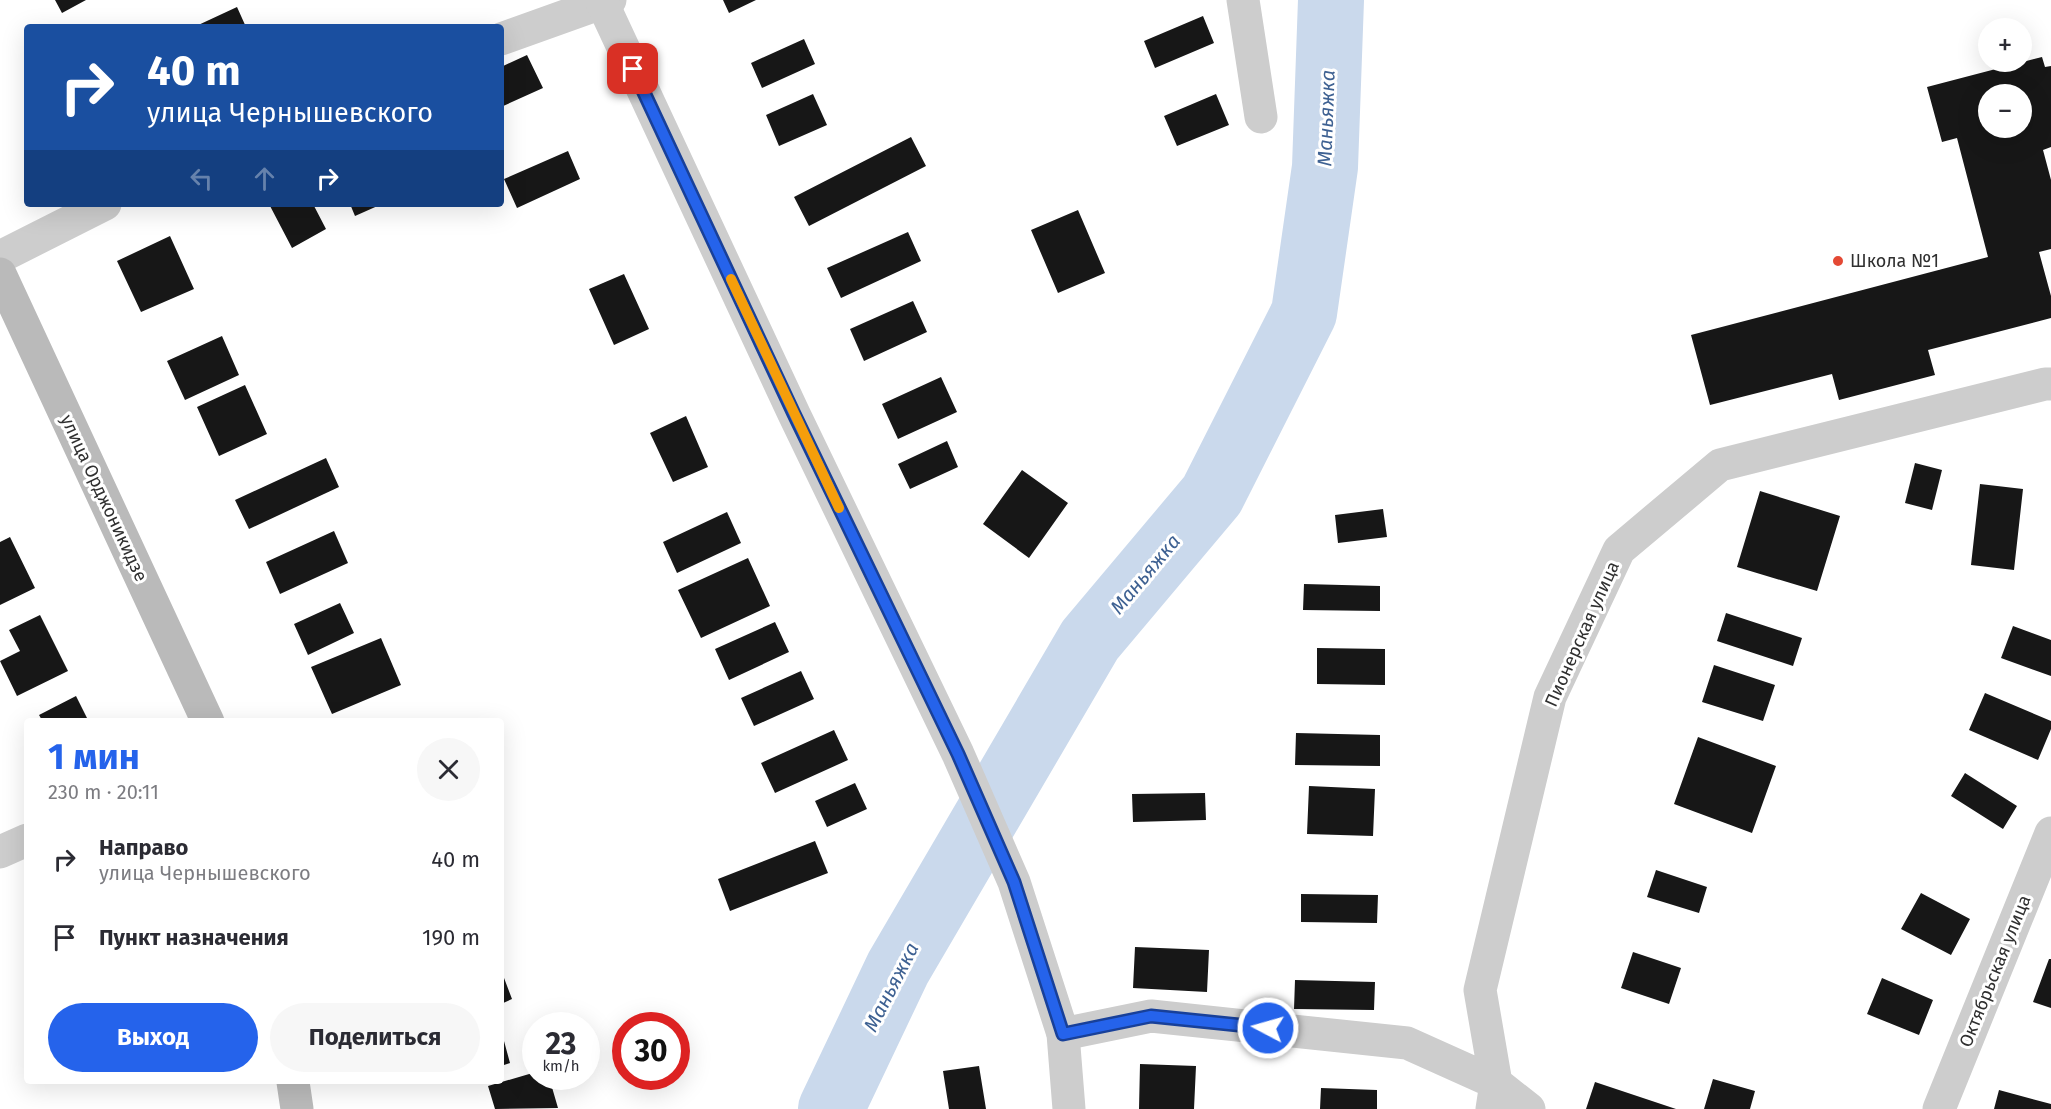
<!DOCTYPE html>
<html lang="ru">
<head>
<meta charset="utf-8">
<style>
	:root { --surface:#fff; --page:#f7f7f7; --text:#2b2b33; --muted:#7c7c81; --accent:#2563eb }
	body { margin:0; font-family:"Fira Sans",sans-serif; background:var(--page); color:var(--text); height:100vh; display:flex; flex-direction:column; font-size:22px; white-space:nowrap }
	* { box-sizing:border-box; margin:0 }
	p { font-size:20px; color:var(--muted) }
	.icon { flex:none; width:33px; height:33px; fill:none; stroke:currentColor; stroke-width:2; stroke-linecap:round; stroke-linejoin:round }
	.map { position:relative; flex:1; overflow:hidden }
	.panel { position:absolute; left:24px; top:718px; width:480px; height:366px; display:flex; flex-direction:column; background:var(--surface); border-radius:6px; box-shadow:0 6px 24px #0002 }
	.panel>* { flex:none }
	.hud { position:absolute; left:24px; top:24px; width:480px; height:183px; border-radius:6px; box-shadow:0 6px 24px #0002; background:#1a4fa0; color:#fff; overflow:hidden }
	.buttons { position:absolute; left:1978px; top:18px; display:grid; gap:12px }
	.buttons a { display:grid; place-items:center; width:54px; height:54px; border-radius:50%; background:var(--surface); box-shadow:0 6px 24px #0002; font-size:30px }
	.speed { position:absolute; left:522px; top:1012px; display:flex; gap:12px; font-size:30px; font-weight:700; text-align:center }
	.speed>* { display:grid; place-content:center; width:78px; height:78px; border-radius:50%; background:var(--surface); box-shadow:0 6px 24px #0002; line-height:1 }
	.speed small { font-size:15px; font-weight:400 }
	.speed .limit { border:9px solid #d22; background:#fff; color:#111 }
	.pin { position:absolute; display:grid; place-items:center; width:51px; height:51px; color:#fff; margin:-26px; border-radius:12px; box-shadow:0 3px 9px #0006 }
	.me { position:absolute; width:66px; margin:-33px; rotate:276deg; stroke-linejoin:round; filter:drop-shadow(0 0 4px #0008) }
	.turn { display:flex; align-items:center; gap:21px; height:126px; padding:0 24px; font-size:27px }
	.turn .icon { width:78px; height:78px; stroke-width:2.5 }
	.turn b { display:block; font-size:42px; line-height:51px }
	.lanes { display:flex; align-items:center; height:57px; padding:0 24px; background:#0003; justify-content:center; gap:30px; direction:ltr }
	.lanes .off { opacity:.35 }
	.round { display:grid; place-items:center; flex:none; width:63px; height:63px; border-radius:32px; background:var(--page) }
	.summary { display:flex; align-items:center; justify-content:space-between; height:102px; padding:0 24px }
	h1 { font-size:36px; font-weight:700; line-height:45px; color:var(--accent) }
	.button { display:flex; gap:12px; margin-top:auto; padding:12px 24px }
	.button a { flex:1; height:69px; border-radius:36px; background:var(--accent); color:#fff; font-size:24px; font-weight:700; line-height:69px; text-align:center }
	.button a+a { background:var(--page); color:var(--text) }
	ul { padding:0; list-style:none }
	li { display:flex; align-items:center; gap:18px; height:78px; padding:0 24px }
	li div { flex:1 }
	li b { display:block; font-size:22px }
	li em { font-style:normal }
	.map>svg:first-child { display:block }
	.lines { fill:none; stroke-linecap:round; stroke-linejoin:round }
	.river { stroke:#cad9ec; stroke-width:66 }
	.building { fill:#171717; fill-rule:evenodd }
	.minor { stroke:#cdcdcd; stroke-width:33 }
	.tertiary { stroke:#cdcdcd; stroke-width:33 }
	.secondary { stroke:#bababa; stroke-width:33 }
	.route-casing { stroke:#184099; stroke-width:15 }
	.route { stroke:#2563eb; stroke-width:10 }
	.slow { stroke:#f59e0b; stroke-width:10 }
	.poi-dot { fill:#e44934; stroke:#fff; stroke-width:2 }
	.labels { text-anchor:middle; stroke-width:6; stroke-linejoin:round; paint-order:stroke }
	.poi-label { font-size:18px; fill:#303030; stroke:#fff; text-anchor:start }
	.street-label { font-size:18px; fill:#303030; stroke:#fff }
	.water-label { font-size:20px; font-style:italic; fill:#3e6192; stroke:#fff }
</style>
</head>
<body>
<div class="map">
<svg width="2051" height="1109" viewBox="0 0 2051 1109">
	<rect width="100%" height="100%" fill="#fff"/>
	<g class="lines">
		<path class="river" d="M 831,1109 L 898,968 L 1090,640 L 1212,495 L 1304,313 L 1325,167 L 1331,0"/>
	</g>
	<path class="building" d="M 55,0 L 86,0 L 62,13 Z
		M 723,0 L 756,0 L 729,13 Z
		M 237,7 L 246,27 L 194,27 Z
		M 1203,16 L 1214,43 L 1155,68 L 1144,41 Z
		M 804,39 L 815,64 L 762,88 L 751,63 Z
		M 527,55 L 543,88 L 501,107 L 501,67 Z
		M 2042,57 L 2045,67 L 2051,66 L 2051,147 L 2043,150 L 2051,180 L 2051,249 L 2039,252 L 2051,296 L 2051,318 L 1928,350 L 1935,375 L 1839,400 L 1832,374 L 1710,405 L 1691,335 L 1988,257 L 1957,138 L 1942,142 L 1927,87 ZM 1989,94 L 2022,94 L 2022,128 L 1989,128 Z
		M 813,94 L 827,125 L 779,146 L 766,115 Z
		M 1216,94 L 1229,125 L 1177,146 L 1164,116 Z
		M 911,137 L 926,166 L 809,226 L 794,197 Z
		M 568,151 L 580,179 L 517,208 L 504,179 Z
		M 269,204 L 313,204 L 326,229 L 292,248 Z
		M 350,204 L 382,204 L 355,216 Z
		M 1078,210 L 1105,273 L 1058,293 L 1031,230 Z
		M 908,232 L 921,261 L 841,298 L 827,268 Z
		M 170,236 L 194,289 L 141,312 L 117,261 Z
		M 624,274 L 649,329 L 614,345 L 589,289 Z
		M 913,301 L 927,332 L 864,361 L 850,329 Z
		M 222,336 L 239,375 L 185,400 L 167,361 Z
		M 941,377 L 957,412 L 898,439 L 882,404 Z
		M 245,385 L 267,434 L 219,456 L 197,407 Z
		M 686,416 L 708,467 L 673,482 L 650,433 Z
		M 947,441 L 958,467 L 910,489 L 898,464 Z
		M 326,458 L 339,487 L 249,529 L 235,500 Z
		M 1915,463 L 1942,470 L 1932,510 L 1905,503 Z
		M 1022,470 L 1068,503 L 1029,558 L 983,524 Z
		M 1980,484 L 2023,489 L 2014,570 L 1971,565 Z
		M 1760,491 L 1840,516 L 1817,591 L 1737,567 Z
		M 1383,509 L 1387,537 L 1338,543 L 1335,515 Z
		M 727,512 L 741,543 L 677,573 L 663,542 Z
		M 334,531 L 348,563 L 280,594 L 266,562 Z
		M 10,537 L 35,588 L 0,605 L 0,542 Z
		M 748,558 L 770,606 L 701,638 L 678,590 Z
		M 1304,584 L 1380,586 L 1380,611 L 1303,610 Z
		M 340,603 L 354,633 L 308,655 L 294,624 Z
		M 1726,613 L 1802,638 L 1793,666 L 1717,641 Z
		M 40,615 L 68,671 L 17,696 L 0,661 L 20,651 L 9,630 Z
		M 775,622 L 789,652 L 729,680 L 715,649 Z
		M 2013,626 L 2051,640 L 2051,676 L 2001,658 Z
		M 381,638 L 401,685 L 332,714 L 311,667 Z
		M 1317,648 L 1385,649 L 1385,685 L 1317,684 Z
		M 1714,665 L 1775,685 L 1763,721 L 1702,702 Z
		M 801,671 L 814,699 L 754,726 L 741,698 Z
		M 1985,693 L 2051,721 L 2051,729 L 2038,760 L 1969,730 Z
		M 76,696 L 89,722 L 43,722 L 39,715 Z
		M 834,730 L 848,760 L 775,793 L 761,763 Z
		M 1296,733 L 1380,735 L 1380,766 L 1295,765 Z
		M 1698,737 L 1776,766 L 1752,833 L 1674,804 Z
		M 1965,773 L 2017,806 L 2003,829 L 1951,796 Z
		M 855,783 L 867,809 L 827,827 L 815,801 Z
		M 1309,786 L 1375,789 L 1373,836 L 1307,834 Z
		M 1205,793 L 1206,820 L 1133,822 L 1132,794 Z
		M 815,841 L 828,873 L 730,911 L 718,879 Z
		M 1656,870 L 1707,887 L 1699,913 L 1647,897 Z
		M 1921,893 L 1970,919 L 1951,955 L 1901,929 Z
		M 1301,894 L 1378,895 L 1377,923 L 1301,922 Z
		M 1135,947 L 1209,950 L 1207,992 L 1133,988 Z
		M 1633,952 L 1681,968 L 1669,1004 L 1621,988 Z
		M 2049,959 L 2051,959 L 2051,1008 L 2033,1002 Z
		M 501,970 L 512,999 L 501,1004 Z
		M 1882,978 L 1933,1000 L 1919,1035 L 1867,1014 Z
		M 1295,980 L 1375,982 L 1374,1010 L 1294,1009 Z
		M 501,1030 L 510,1063 L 501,1066 Z
		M 1140,1064 L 1196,1066 L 1194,1109 L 1139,1109 Z
		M 979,1066 L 986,1109 L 949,1109 L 943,1071 Z
		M 536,1072 L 536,1077 L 549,1077 L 558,1108 L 495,1109 L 488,1086 Z
		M 1713,1079 L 1755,1091 L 1750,1109 L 1704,1109 Z
		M 1595,1082 L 1676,1109 L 1586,1109 Z
		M 1321,1088 L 1377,1090 L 1377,1109 L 1320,1109 Z
		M 1999,1090 L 2051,1104 L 2051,1109 L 1994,1109 Z"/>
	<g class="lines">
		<path class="minor" d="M 1243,0 L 1261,117
			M 501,39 L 610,0
			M 0,257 L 105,204
			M 0,852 L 27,840
			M 1063,1034 L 1151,1016 L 1407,1043 L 1496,1083 L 1529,1109
			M 1492,1109 L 1496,1083 L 1480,990 L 1550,697 L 1619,550 L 1720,465 L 2045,384 L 2051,384
			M 1939,1109 L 2051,833"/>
		<path class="tertiary" d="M 601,0 L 794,414 L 958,754 L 1014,882 L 1063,1034 L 1069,1109"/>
		<path class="secondary" d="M 0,274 L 208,722
			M 293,1082 L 297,1109"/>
	</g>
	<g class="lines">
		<g class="route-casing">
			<path id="route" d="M 633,69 L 794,414 L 958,754 L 1014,882 L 1063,1034 L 1151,1016 L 1268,1028"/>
		</g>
		<use href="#route" class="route"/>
		<path class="slow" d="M 731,279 L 839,508"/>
	</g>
	<circle class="poi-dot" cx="1838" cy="261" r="6"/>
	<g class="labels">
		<g class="poi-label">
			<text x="1850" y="267">Школа №1</text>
		</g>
		<g class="street-label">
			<text transform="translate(104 498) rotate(65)" y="6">улица Орджоникидзе</text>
			<text transform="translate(1582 634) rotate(-66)" y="6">Пионерская улица</text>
			<text transform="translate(1995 971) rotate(-68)" y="6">Октябрьская улица</text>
		</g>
		<g class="water-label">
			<text transform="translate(1326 118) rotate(-88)" y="7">Маньяжка</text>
			<text transform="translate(1145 574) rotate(-50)" y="7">Маньяжка</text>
			<text transform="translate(891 987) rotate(-63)" y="7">Маньяжка</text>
		</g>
	</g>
</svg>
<div class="buttons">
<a>+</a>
<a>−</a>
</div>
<div class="speed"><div>23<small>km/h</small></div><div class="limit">30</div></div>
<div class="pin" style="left:633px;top:69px;background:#d93025"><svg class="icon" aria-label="arrive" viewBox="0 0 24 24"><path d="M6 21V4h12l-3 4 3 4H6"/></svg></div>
<svg class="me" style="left:1268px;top:1028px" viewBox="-20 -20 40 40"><circle r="17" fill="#2563eb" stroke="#fff" stroke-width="3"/><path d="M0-11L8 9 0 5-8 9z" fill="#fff"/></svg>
<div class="hud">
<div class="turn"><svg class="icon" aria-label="right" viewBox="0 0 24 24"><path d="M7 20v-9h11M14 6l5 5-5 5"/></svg><div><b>40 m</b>улица Чернышевского</div></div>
<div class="lanes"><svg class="icon off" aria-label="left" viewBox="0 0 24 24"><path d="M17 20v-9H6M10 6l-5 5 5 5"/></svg><svg class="icon off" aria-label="ahead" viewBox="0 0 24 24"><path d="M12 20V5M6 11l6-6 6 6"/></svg><svg class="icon" aria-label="right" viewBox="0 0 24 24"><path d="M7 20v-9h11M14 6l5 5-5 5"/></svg></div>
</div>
<section class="panel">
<div class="summary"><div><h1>1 мин</h1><p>230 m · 20:11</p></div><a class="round"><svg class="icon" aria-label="close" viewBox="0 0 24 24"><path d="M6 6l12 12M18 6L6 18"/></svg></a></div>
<ul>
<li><svg class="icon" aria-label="right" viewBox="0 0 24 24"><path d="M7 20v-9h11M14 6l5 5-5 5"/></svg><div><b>Направо</b><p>улица Чернышевского</p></div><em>40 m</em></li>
<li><svg class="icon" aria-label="arrive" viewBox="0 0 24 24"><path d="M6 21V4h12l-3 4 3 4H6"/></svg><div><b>Пункт назначения</b></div><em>190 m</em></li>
</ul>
<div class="button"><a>Выход</a><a>Поделиться</a></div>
</section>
</div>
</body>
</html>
